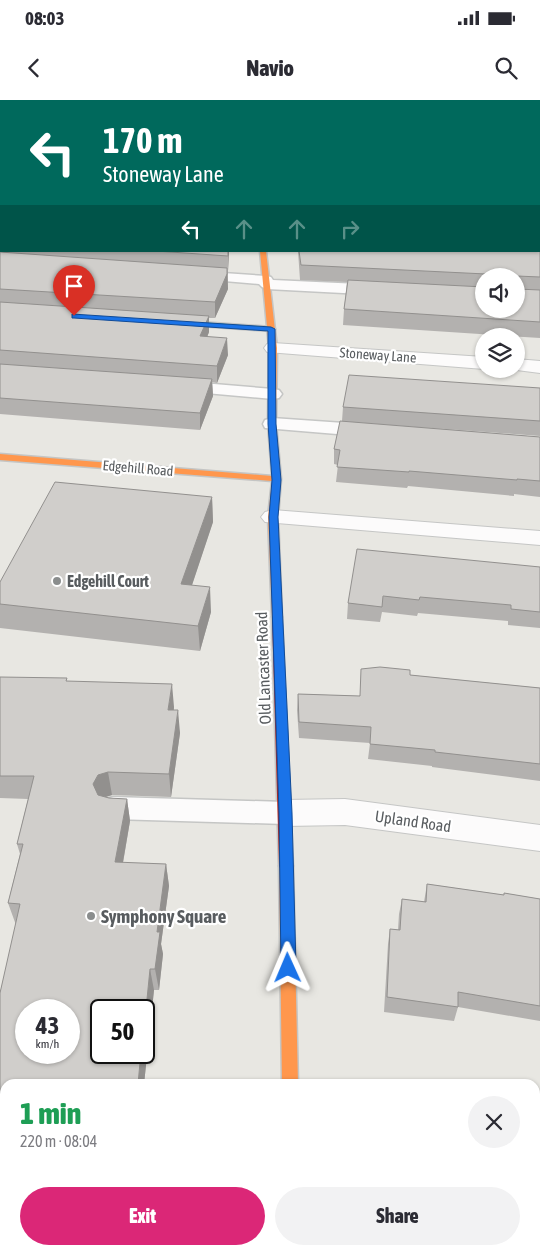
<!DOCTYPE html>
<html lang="en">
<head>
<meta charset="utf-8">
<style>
	:root { --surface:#fff; --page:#f2f2f3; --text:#2b2b33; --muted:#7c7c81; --accent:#db2777 }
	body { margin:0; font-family:"Asap Condensed",sans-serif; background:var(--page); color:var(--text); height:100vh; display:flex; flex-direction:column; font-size:19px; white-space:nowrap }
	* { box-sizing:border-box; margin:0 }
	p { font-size:16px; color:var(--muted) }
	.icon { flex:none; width:28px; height:28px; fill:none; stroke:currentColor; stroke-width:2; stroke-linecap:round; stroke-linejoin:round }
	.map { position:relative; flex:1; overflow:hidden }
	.drawer { position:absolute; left:0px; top:979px; width:540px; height:176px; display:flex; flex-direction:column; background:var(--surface); border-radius:15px 15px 0 0; box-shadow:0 1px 4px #0004 }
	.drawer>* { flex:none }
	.guide { position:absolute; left:0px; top:0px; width:540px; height:152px; box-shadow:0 1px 4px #0004; background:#00695c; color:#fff; overflow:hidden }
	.controls { position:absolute; left:475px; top:168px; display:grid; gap:10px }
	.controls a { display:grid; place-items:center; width:50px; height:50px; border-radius:50%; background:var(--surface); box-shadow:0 1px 4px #0004; font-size:25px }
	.speed { position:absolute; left:15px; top:899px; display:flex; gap:10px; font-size:25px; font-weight:700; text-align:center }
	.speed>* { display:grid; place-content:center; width:65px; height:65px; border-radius:50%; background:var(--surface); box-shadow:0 1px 4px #0004; line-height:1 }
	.speed small { font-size:12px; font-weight:400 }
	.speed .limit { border:2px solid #111; border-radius:8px; background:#fff; color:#111 }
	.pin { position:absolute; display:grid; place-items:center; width:42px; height:42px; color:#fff; margin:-51px -21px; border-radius:50% 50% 50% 0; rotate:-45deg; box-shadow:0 0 5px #0007 }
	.pin .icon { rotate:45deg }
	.me { position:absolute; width:55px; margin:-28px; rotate:359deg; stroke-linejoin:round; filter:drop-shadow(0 0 4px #0008) }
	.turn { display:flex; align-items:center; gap:18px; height:105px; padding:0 20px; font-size:22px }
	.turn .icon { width:65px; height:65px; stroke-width:2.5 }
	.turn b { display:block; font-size:35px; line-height:42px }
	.lanes { display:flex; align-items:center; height:48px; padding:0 20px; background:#0003; justify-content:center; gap:25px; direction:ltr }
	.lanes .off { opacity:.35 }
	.round { display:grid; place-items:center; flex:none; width:52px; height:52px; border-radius:26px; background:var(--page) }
	.headline { display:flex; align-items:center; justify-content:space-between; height:85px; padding:0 20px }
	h1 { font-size:30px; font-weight:800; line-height:38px; color:#1e9e55 }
	.primary-button { display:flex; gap:10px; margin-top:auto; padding:10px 20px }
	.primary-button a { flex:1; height:58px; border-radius:30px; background:var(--accent); color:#fff; font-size:20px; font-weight:800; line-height:58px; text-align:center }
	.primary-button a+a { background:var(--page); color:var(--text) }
	.status { display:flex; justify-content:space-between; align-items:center; height:35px; padding:0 25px; background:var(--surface); direction:ltr }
	.status svg { height:14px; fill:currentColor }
	header { display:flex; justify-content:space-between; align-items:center; height:65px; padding:0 20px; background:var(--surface); font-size:22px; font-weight:800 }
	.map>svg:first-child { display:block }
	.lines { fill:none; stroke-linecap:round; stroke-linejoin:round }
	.lane-casing { stroke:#c5c6c5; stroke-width:3 }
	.street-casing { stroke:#c5c6c5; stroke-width:2 }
	.fast-casing { stroke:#c4c5c4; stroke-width:3 }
	.slow-casing { stroke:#c4c5c4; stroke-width:3 }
	.jam-casing { stroke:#c4c5c4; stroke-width:3 }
	.lane { fill:#fcfbfb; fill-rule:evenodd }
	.street { fill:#fcfbfb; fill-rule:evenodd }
	.fast { fill:#63d668; fill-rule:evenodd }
	.slow { fill:#ff974d; fill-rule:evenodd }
	.jam { fill:#b3261e; fill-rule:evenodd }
	.wall { fill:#b3b1af; fill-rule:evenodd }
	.shaded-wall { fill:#92908e }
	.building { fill:#d0cecb; stroke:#92908e; fill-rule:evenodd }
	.route { fill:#1a73e8; stroke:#114b97 }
	.poi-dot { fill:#8a8d8d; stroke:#fff; stroke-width:2 }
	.labels { text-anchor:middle; stroke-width:4.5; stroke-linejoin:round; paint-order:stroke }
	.far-street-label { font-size:14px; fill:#585c5f; stroke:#fff }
	.poi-label { font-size:16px; font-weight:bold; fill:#585c5f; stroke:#fff; text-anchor:start }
	.street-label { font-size:16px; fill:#585c5f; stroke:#fff }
	.near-poi-label { font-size:19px; font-weight:bold; fill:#585c5f; stroke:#fff; text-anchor:start }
</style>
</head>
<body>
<div class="status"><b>08:03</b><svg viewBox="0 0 49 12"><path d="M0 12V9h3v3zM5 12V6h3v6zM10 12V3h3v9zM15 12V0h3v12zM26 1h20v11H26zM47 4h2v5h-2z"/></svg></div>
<header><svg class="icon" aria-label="back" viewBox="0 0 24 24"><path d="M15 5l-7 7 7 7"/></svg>Navio<svg class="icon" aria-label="search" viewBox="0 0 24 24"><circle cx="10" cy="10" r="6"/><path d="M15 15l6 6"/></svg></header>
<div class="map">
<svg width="540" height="1154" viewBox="0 0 540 1154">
	<rect width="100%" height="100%" fill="#e8e7e2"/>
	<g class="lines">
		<g class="lane-casing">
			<path id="lane" d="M 110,0 L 136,0 L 136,1 L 111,1 Z
				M 539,35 L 540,35 L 540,41 L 539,41 Z
				M 0,47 L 1,47 L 1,53 L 0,53 Z
				M 194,171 L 266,176 L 271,177 L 273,180 L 381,185 L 386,187 L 389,190 L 386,193 L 381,195 L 267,189 L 262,187 L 259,184 L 189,178 L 187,175 L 189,172 Z
				M 178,281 L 273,289 L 279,290 L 282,294 L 279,298 L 273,299 L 172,290 L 169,286 L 172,282 Z
				M 272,318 L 373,325 L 380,327 L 382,331 L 380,335 L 373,337 L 265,328 L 263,324 L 265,320 Z
				M 113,697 L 285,702 L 295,705 L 299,713 L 295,721 L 285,724 L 113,719 L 103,716 L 99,708 L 103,700 Z
				M 535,1096 L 540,1097 L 540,1135 L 535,1134 Z"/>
		</g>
		<g class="street-casing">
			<path id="street" d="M 273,243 L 484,257 L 484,269 L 267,252 L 264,248 L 267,244 Z
				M 516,259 L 540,261 L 540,273 L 509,269 L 516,269 Z
				M 273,410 L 540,431 L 540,445 L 265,422 L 261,417 L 265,412 Z
				M 345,699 L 540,725 L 540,751 L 345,725 L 285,726 L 274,722 L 269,713 L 274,704 L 285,700 Z"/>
		</g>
		<g class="fast-casing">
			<path id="fast" d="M 314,0 L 318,0 L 318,1 L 314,1 Z
				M 170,220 L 271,227 L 275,229 L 271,231 L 173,224 L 170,224 Z"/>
		</g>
		<g class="slow-casing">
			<path id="slow" d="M 260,151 L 266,151 L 277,248 L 276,324 L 281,379 L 278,417 L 282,517 L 277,521 L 272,517 L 268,417 L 272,381 L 0,360 L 0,354 L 272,376 L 268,324 L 269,248 Z
				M 286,760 L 291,762 L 293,766 L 298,984 L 282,984 L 279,766 L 281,762 Z
				M 284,1150 L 302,1150 L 302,1154 L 284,1154 Z"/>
		</g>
		<g class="jam-casing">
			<path id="jam" d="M 539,138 L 540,138 L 540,142 L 539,142 Z
				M 277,513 L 282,517 L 293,766 L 291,770 L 286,772 L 281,770 L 279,766 L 272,517 Z"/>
		</g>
		<use href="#lane" class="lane"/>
		<use href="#street" class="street"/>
		<use href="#fast" class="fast"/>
		<use href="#slow" class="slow"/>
		<use href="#jam" class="jam"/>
	</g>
	<path class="wall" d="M 0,0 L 87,0 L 86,1 L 59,0 L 58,1 L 1,1 L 1,46 L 0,46 Z
		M 1,82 L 1,151 L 229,151 L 228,171 L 228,189 L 215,218 L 209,218 L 209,232 L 207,237 L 228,255 L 217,283 L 212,282 L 213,296 L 200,330 L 0,314 L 0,83 Z
		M 540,143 L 540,238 L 343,225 L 344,209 L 347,182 L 300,180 L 298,151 L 539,151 ZM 484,176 L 516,176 L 484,209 Z
		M 540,288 L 540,336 L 419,327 L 540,337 L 540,397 L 514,394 L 514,396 L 408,386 L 407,388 L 336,382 L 338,365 L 334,364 L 334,349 L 342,321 L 343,307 Z
		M 212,397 L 213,422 L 192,485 L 211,512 L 200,551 L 0,528 L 0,482 Z
		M 540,467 L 540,528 L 508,525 L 508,521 L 418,513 L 417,516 L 382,512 L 380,522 L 347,519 L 348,503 Z
		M 410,575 L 540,588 L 540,681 L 432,667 L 432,666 L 368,659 L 370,643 L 299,638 L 297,610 L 298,594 L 359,596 Z
		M 0,577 L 68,581 L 174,607 L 174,610 L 180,633 L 171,697 L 112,695 L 106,697 L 109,698 L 127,699 L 130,721 L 123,763 L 166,764 L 169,786 L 161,844 L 163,854 L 159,890 L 154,890 L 144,984 L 5,984 L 5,1033 L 0,1033 L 0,893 L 16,825 L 8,803 L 20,754 L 17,744 L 28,699 L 0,698 Z
		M 427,784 L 504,795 L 504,793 L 540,799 L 540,921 L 458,907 L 454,921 L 384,912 L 388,844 L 390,829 L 398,830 L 399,814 L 402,799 L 424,802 Z"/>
	<path class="shaded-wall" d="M 41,0 L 50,0 L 50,1 L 40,1 Z
		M 271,0 L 278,0 L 278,1 L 271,1 Z
		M 540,19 L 540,33 L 539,34 L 539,26 Z
		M 228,151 L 229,151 L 228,171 Z
		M 227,168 L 228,189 L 215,218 L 215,202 Z
		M 209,216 L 209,232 L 201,253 L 200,236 Z
		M 227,238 L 228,255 L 217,283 L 217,266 Z
		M 212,279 L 213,296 L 200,330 L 200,313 Z
		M 212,397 L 213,422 L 184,509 L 181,484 Z
		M 210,487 L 211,512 L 200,551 L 198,526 Z
		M 172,584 L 174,607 L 171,633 L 168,610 Z
		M 178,610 L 180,633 L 171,697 L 169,674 Z
		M 108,672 L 112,695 L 102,698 L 97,707 L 93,684 L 98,675 Z
		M 127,699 L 130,721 L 119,785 L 115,762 Z
		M 166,764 L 169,786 L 161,844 L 163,854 L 159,890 L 155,869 L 157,832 Z
		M 150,869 L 154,890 L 144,984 L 138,984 L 141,952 L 144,952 L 144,929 Z"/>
	<path class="building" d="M 1,0 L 41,0 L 40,1 L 1,1 L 1,35 L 0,36 L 0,3 L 1,3 Z
		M 165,0 L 271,0 L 271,1 L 164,1 Z
		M 345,0 L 540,0 L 540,19 L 539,19 L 539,1 L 345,1 Z
		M 1,82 L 1,141 L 0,140 L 0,83 Z
		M 539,143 L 540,143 L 540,177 L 517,176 L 517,189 L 540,190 L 540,222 L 344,209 L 348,180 L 484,187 L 484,209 L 516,209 L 516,176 L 488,176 L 486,174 L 301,165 L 299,151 L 539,151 Z
		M 156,151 L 228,151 L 228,156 Z
		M 0,152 L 227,168 L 227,174 L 215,202 L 0,189 Z
		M 0,202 L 209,216 L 200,236 L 227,238 L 217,266 L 0,250 Z
		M 0,264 L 212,279 L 200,313 L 0,298 Z
		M 349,275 L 540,288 L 540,321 L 343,307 Z
		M 340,321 L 540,337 L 540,381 L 517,379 L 517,380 L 409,371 L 409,372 L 337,367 L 340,350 L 334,349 Z
		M 55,382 L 212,397 L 181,484 L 210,487 L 198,526 L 0,504 L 0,482 Z
		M 357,449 L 540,467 L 540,512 L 511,509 L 511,505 L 420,497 L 419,500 L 383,496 L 382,507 L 348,503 Z
		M 380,567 L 410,570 L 410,575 L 540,588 L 540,664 L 435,652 L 435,650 L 370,644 L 371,627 L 299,622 L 298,594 L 360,596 L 361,569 Z
		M 0,577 L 67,578 L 66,581 L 172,584 L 168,610 L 178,610 L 169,674 L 108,672 L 98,675 L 93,684 L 98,695 L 109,698 L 127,699 L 115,762 L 166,764 L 157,832 L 160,832 L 155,869 L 150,869 L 144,929 L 144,910 L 101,910 L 101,952 L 141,952 L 138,984 L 5,984 L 5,1015 L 0,1015 L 0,893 L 20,804 L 8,803 L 23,744 L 17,744 L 34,676 L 0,676 ZM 26,910 L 69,910 L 69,952 L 26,952 Z
		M 427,784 L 504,795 L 504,793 L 540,799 L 540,906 L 458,892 L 458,907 L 387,897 L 390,829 L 400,830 L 402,799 L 426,802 Z"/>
	<path class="route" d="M 72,214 L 271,227 L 275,229 L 276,324 L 281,380 L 278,417 L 292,713 L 296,868 L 293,873 L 288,874 L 283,873 L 281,868 L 279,713 L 269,417 L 272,380 L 268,324 L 268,231 L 74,218 L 72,218 Z"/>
	<g class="poi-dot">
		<circle cx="57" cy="481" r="5"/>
		<circle cx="91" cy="816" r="5"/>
	</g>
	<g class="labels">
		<g class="far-street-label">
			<text transform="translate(378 255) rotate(4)" y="5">Stoneway Lane</text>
			<text transform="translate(138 368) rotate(5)" y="5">Edgehill Road</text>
		</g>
		<g class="poi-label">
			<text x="67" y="487">Edgehill Court</text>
		</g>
		<g class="street-label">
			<text transform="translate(263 568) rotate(-92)" y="6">Old Lancaster Road</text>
			<text transform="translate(413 721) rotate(8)" y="6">Upland Road</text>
		</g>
		<g class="near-poi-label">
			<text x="101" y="823">Symphony Square</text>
		</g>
	</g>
</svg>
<div class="controls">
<a><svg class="icon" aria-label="sound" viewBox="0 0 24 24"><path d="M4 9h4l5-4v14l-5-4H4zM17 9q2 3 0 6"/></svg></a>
<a><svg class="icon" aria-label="layers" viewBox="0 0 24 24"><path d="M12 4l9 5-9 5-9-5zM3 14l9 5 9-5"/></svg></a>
</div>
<div class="speed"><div>43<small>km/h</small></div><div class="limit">50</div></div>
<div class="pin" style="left:74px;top:216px;background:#d93025"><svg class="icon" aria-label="arrive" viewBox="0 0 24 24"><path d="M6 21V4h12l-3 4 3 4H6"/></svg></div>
<svg class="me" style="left:288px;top:868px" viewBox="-20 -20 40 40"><path d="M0-17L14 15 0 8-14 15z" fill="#1a73e8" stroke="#fff" stroke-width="4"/></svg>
<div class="guide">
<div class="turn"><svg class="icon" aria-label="left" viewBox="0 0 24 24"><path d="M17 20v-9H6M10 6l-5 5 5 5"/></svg><div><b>170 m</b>Stoneway Lane</div></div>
<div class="lanes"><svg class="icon" aria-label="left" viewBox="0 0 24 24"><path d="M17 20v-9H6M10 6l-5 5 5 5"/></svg><svg class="icon off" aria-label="ahead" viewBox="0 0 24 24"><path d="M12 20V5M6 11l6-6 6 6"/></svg><svg class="icon off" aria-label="ahead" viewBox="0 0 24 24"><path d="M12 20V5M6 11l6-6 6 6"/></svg><svg class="icon off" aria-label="right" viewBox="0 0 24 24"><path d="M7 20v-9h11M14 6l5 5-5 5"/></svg></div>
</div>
<section class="drawer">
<div class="headline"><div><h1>1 min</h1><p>220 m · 08:04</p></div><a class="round"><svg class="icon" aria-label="close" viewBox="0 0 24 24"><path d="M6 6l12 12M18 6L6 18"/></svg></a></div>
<div class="primary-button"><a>Exit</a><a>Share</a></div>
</section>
</div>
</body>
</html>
